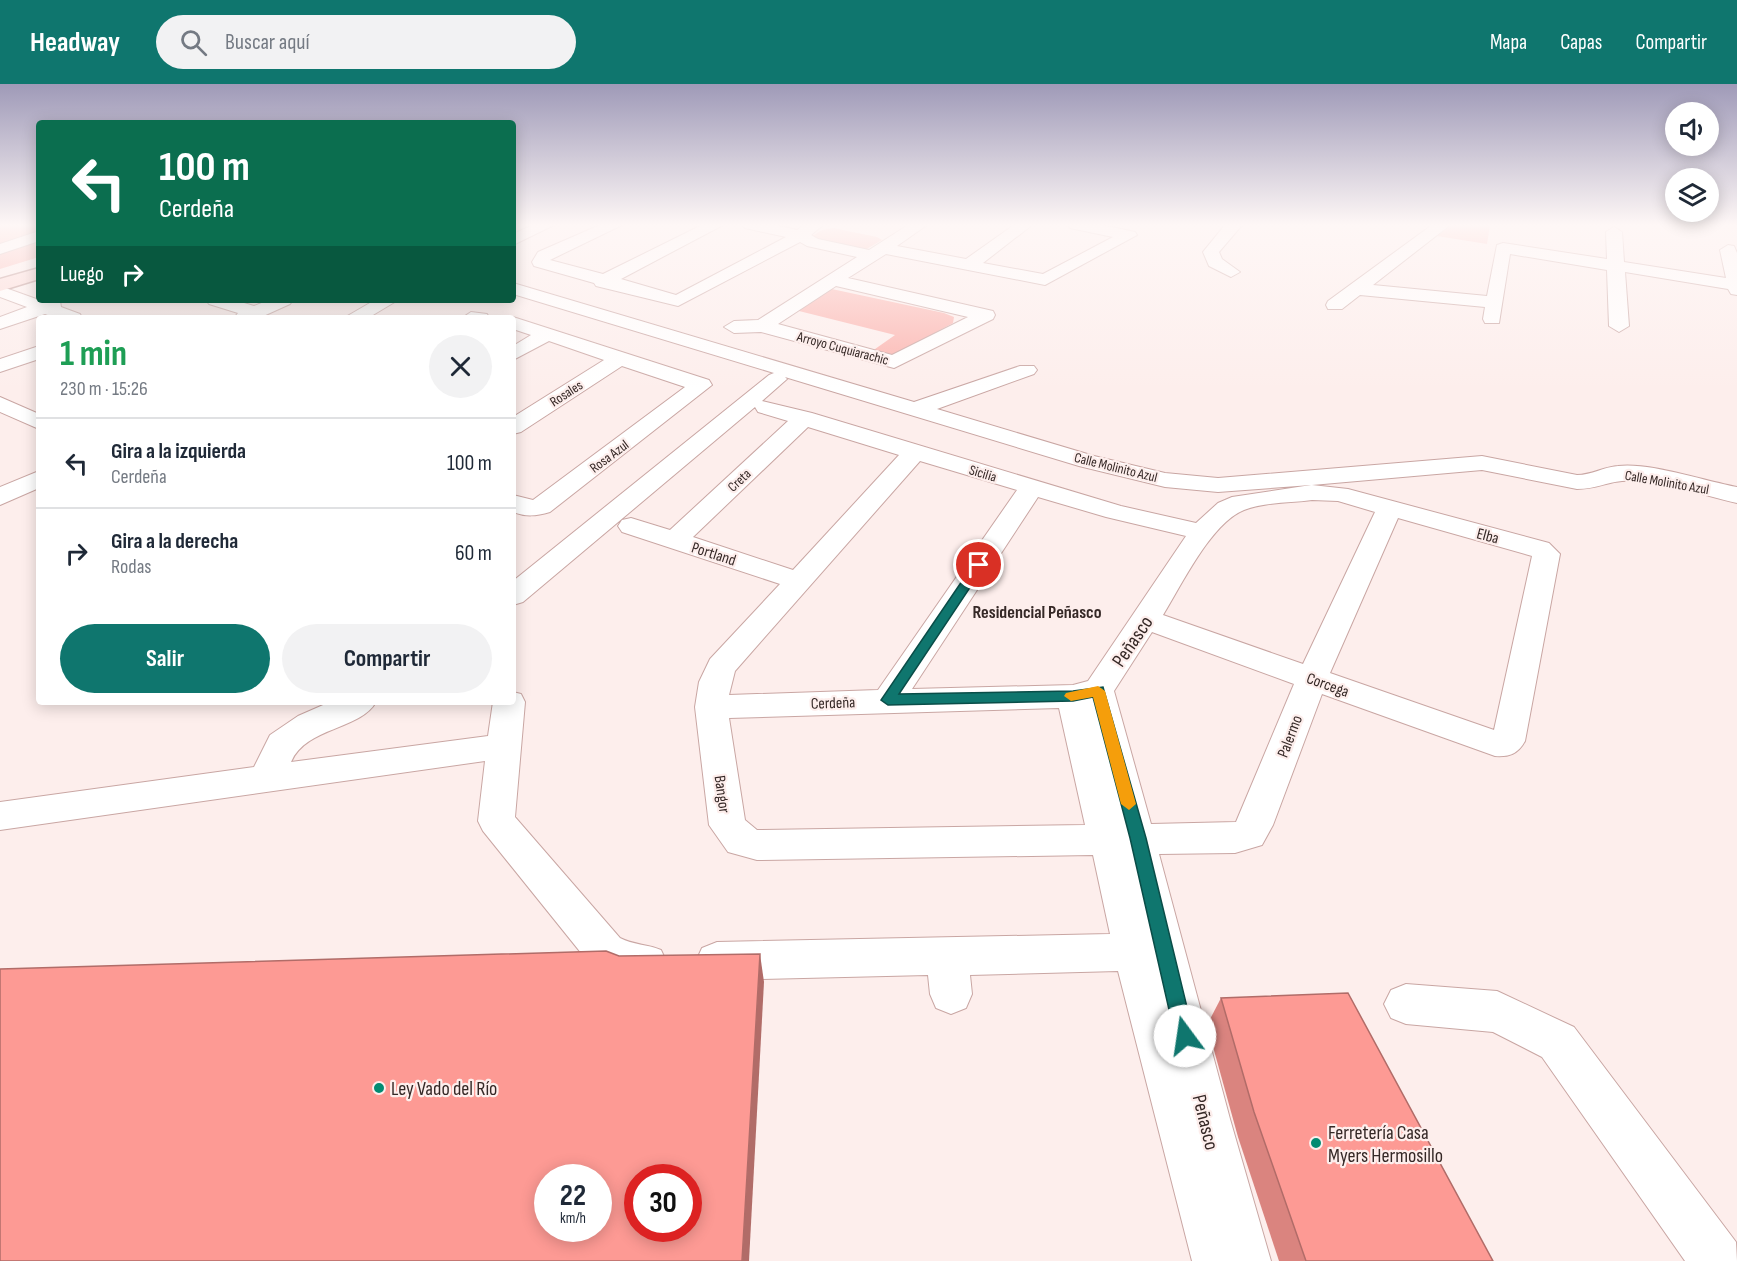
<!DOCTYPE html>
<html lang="es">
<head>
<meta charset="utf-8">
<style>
	:root { --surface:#fff; --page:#f2f2f3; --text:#1f2937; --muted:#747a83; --line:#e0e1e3; --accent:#0f766e }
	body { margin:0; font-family:"Sofia Sans Condensed",sans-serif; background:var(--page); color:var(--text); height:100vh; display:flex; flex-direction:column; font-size:22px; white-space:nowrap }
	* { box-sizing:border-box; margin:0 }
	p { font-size:20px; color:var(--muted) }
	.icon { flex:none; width:33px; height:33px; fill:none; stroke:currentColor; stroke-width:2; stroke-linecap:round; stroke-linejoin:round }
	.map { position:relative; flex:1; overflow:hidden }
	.side { position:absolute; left:36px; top:231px; width:480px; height:390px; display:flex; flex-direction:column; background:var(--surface); border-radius:6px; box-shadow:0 3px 15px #0003 }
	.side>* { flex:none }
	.guide { position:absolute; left:36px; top:36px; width:480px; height:183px; border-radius:6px; box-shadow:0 3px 15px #0003; background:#0b6e4f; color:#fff; overflow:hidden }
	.controls { position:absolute; left:1665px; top:18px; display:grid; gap:12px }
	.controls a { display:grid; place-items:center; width:54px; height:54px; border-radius:50%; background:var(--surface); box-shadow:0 3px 15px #0003; font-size:30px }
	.speed { position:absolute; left:534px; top:1080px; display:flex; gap:12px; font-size:30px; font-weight:700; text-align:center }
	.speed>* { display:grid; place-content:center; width:78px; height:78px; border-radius:50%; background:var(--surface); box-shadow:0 3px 15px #0003; line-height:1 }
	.speed small { font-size:15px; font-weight:400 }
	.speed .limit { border:9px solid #d22; background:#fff; color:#111 }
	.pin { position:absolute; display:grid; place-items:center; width:51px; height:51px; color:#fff; margin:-26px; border:3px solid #fff; border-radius:50%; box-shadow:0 2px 6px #0007 }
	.me { position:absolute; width:66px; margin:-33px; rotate:346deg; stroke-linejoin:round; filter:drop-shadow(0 0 4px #0008) }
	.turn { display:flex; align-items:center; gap:21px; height:126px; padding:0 24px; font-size:27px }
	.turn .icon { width:78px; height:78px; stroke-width:2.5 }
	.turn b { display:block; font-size:42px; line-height:51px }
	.then { display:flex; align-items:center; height:57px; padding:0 24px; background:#0003; gap:12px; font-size:22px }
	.round { display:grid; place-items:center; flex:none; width:63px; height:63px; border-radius:32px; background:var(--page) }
	.headline { display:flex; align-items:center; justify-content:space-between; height:102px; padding:0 24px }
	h1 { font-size:36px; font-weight:700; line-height:45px; color:#1e9e55 }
	.action { display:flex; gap:12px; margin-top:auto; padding:12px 24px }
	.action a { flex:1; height:69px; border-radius:36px; background:var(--accent); color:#fff; font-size:24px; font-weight:700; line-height:69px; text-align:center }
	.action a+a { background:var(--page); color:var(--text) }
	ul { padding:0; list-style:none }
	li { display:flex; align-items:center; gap:18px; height:90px; padding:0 24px; border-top:2px solid var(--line) }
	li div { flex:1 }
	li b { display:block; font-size:22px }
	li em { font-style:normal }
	header { display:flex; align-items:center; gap:36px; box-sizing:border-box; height:84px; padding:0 30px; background:var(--accent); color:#fff }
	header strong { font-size:28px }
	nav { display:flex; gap:33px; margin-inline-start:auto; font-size:21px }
	.search { width:420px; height:54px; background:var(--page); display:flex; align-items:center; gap:15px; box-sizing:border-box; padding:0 21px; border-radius:33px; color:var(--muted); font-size:22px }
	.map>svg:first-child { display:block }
	.green { fill:#fbb4af }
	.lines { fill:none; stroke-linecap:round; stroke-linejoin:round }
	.minor-casing { stroke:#c9a6a3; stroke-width:2 }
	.major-casing { stroke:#b58783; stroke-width:3 }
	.minor { fill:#fff; fill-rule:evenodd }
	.major { fill:#fcd6d3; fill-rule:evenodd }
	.wall { fill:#da847f }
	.shaded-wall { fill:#b16c68 }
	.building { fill:#fd9a94; stroke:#b16c68; stroke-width:1.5; fill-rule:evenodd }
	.route { fill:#0f766e; stroke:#0a4d48; stroke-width:1.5 }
	.slow { fill:#f59e0b }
	.poi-dot { fill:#038b72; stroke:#fdeeec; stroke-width:2 }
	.labels { text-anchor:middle; stroke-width:4.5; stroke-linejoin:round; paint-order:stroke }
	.far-street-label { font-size:14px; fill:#352826; stroke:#fdeeec }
	.street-label { font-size:16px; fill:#352826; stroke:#fdeeec }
	.neighbourhood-label { font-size:18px; font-weight:bold; fill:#352826; stroke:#fdeeec }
	.near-street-label { font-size:20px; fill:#352826; stroke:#fdeeec }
	.near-poi-label { font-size:20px; fill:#352826; stroke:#fdeeec; text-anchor:start }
</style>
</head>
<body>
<header>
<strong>Headway</strong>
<div class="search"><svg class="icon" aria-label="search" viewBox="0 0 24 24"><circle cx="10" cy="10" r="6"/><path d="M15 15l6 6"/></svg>Buscar aquí</div>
<nav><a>Mapa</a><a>Capas</a><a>Compartir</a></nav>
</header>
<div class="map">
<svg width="1737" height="1177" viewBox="0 0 1737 1177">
	<rect width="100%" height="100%" fill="#fdeeec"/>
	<path class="green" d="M 0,141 L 39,141 L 39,173 L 0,185 Z
		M 1452,141 L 1490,141 L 1487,160 L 1437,152 Z
		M 833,144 L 877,153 L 882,156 L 865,166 L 809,154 L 822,146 Z
		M 827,204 L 944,229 L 954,233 L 953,239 L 889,274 L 868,270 L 895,251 L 795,226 Z"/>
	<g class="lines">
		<g class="minor-casing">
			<path id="minor" d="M 533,141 L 554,141 L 513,161 L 513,150 Z
				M 600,141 L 622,141 L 550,176 L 603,190 L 702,141 L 723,141 L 621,195 L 676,211 L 786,153 L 745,144 L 743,141 L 775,141 L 797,146 L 804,141 L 823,141 L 811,151 L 818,155 L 869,166 L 908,141 L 927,141 L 897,162 L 966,175 L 1014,141 L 1032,141 L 983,179 L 1043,190 L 1113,153 L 1070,144 L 1068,141 L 1102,141 L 1135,148 L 1137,151 L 1045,201 L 886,170 L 848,194 L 993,227 L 995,231 L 993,235 L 894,284 L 761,248 L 734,249 L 724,243 L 734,237 L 758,236 L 857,173 L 807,162 L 800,158 L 678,222 L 596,202 L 594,199 L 534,182 L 532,178 L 538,168 ZM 836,202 L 968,233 L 892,271 L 778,240 Z
				M 1225,141 L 1242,141 L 1219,168 L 1222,175 L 1240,188 L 1231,193 L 1209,182 L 1203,168 Z
				M 1432,141 L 1450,141 L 1373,201 L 1487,212 L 1497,161 L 1503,159 L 1607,175 L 1606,148 L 1614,143 L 1622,148 L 1624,178 L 1726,194 L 1720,166 L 1728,161 L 1734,162 L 1737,169 L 1737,211 L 1731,210 L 1728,205 L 1625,188 L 1629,242 L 1619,248 L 1609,242 L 1607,186 L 1510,170 L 1499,239 L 1485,239 L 1483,235 L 1485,223 L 1360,211 L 1342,225 L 1328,225 L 1326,221 L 1328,217 Z
				M 39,147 L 39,157 L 0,170 L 0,160 Z
				M 513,199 L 914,318 L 1020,282 L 1034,282 L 1037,286 L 1034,290 L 937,325 L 1094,372 L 1165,389 L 1218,394 L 1482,372 L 1577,391 C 1592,391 1603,383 1618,382 C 1649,378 1705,397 1737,403 L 1737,419 C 1705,412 1653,394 1622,397 C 1607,398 1596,405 1577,405 L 1482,386 L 1312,401 L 1348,405 L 1549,459 L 1560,470 L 1525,657 C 1518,670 1509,673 1495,672 L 1322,610 L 1273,741 L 1262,761 L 1235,769 L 1159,770 L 1230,1035 L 1271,1177 L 1192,1177 L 1118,887 L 970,891 L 972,910 L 966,924 L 951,930 L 936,924 L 930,910 L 928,891 L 717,896 L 702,890 L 696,877 L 702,864 L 717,858 L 1110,850 L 1093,771 L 757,776 L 728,768 L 709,741 L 695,623 L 699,598 L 710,575 L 780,500 L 622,448 L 618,442 L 622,436 L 631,434 L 670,446 L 788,337 L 758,328 L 755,323 L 523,518 L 513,521 L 513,497 L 769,291 L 774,289 L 513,210 ZM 785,293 L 1079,382 L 1165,403 L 1218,408 L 1311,401 L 1232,413 L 1218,419 L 1196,439 L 1121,422 L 812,329 L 762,317 L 787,295 ZM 808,343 L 899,371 L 793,486 L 693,453 ZM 920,377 L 1017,406 L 878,606 L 729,611 L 735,587 ZM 1038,413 L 1106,433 L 1186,452 L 1088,597 L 1073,601 L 912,605 ZM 1312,416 L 1338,417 L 1375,428 L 1303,580 L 1163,531 C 1181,502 1211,439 1244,426 C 1264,418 1291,419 1312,416 ZM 1398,434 L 1532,472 L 1494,646 L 1330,589 ZM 1152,548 L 1294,600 L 1236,738 L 1151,740 L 1114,607 ZM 1059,624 L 1085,741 L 757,746 L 745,736 L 729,634 Z
				M 0,202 L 39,216 L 60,217 L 61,223 L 80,230 L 82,234 L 56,234 L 45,230 L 0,245 L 0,233 L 27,223 L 0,213 Z
				M 206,216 L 234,216 L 254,222 L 269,216 L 293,216 L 290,220 L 259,234 L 234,234 L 238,229 L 209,220 Z
				M 375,216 L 398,216 L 368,234 L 344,234 Z
				M 471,228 L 487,230 L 489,234 L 462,234 Z
				M 513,233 L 709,296 L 712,301 L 550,428 C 536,432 526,433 513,428 L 513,411 L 533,416 L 685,303 L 622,282 L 521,348 L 513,350 L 513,333 L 604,276 L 549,257 L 513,276 L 513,262 L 531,251 L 513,245 L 513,234 L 510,234 Z
				M 39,262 L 39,275 L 0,288 L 0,275 Z
				M 0,313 L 39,330 L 39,345 L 0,328 Z
				M 39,387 L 39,404 L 0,421 L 0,403 Z
				M 513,608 L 521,610 L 525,618 L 515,733 L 620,854 C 633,861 647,860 661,866 L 667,879 L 661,892 L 646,898 L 628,898 L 590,880 L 483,747 L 478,737 L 485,677 L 0,746 L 0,718 L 254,683 L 270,651 L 298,632 L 330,618 L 376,618 C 360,646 306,643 291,678 L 488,652 L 493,618 L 513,618 Z
				M 1406,900 L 1497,907 L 1574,943 L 1736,1158 L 1737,1177 L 1685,1177 L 1542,973 L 1493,948 L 1406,940 L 1391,934 L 1384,920 L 1391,906 Z"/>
		</g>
		<g class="major-casing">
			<path id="major" d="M 39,184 L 39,195 L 0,207 L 0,195 Z"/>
		</g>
		<use href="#minor" class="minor"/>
		<use href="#major" class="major"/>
	</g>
	<path class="wall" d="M 1221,914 L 1493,1177 L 1279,1177 L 1238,1053 L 1207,941 Z"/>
	<path class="shaded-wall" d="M 760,870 L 764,898 L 749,1177 L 742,1177 Z"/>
	<path class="building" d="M 606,867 L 619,872 L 760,870 L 742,1177 L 0,1177 L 0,885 ZM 548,1094 L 598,1094 L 598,1144 L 548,1144 ZM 638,1094 L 688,1094 L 688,1144 L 638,1144 Z
		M 1348,909 L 1493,1177 L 1306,1177 L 1254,1028 L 1221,914 Z"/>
	<linearGradient id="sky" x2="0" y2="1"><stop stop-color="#9f9ab8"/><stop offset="0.46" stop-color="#fef7f6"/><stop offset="1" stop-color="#fef7f6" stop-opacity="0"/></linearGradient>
	<rect width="1737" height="306" fill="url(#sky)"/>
	<path class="route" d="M 979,477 L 985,481 L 899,610 L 1073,607 L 1103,603 L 1146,754 L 1194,952 L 1192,959 L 1185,961 L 1178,959 L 1175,952 L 1130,754 L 1093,613 L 1073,617 L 888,621 L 881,616 L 975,478 Z"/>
	<path class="slow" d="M 1098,602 L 1105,607 L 1136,720 L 1129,726 L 1121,720 L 1093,613 L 1071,617 L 1064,612 L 1066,609 Z"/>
	<g class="poi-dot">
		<circle cx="379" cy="1004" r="6"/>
		<circle cx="1316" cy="1059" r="6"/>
	</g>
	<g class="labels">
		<g class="far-street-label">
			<text transform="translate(843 264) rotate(15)" y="5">Arroyo Cuquiarachic</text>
			<text transform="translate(566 309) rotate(-33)" y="5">Rosales</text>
			<text transform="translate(609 372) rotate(-37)" y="5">Rosa Azul</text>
			<text transform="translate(1116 383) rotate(14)" y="5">Calle Molinito Azul</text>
			<text transform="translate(983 389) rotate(17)" y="5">Sicilia</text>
			<text transform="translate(739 396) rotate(-43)" y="5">Creta</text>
			<text transform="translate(1667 398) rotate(10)" y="5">Calle Molinito Azul</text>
		</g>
		<g class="street-label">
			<text transform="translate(1488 451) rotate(15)" y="6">Elba</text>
			<text transform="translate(714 469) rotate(18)" y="6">Portland</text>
			<text transform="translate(1328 600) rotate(20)" y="6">Corcega</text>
			<text transform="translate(833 618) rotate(-2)" y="6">Cerdeña</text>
			<text transform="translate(1289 652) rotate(-69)" y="6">Palermo</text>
			<text transform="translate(723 710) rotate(82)" y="6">Bangor</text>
		</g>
		<g class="neighbourhood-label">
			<text x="1037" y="534">Residencial Peñasco</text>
		</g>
		<g class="near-street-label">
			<text transform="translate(1132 557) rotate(-56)" y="7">Peñasco</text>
			<text transform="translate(1206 1038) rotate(76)" y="7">Peñasco</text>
		</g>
		<g class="near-poi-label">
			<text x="391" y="1011">Ley Vado del Río</text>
			<text x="1328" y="1055">Ferretería Casa<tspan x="1328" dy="23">Myers Hermosillo</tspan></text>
		</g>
	</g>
</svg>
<div class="controls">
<a><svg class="icon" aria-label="sound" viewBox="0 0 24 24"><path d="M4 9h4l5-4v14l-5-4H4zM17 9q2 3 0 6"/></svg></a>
<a><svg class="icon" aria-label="layers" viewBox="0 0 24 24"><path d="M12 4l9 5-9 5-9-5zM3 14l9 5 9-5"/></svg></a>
</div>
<div class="speed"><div>22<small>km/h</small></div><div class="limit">30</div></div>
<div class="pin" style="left:979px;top:481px;background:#d93025"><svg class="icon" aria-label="arrive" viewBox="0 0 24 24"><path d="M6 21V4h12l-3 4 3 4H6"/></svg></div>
<svg class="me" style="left:1185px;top:952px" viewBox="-20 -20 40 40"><circle r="19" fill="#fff"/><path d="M0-13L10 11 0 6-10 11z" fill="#0f766e"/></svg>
<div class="guide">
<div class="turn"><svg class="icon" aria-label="left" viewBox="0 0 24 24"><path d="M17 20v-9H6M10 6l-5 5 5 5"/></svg><div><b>100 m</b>Cerdeña</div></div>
<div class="then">Luego<svg class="icon" aria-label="right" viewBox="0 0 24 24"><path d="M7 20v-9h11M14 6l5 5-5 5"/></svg></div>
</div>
<section class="side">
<div class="headline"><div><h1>1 min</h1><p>230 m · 15:26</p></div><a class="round"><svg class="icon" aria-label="close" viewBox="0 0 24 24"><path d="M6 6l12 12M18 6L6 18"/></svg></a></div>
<ul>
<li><svg class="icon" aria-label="left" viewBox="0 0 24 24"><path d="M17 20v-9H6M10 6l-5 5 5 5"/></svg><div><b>Gira a la izquierda</b><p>Cerdeña</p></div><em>100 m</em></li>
<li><svg class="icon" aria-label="right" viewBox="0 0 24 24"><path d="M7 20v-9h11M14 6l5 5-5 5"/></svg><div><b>Gira a la derecha</b><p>Rodas</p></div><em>60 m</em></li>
</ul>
<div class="action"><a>Salir</a><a>Compartir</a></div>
</section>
</div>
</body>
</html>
